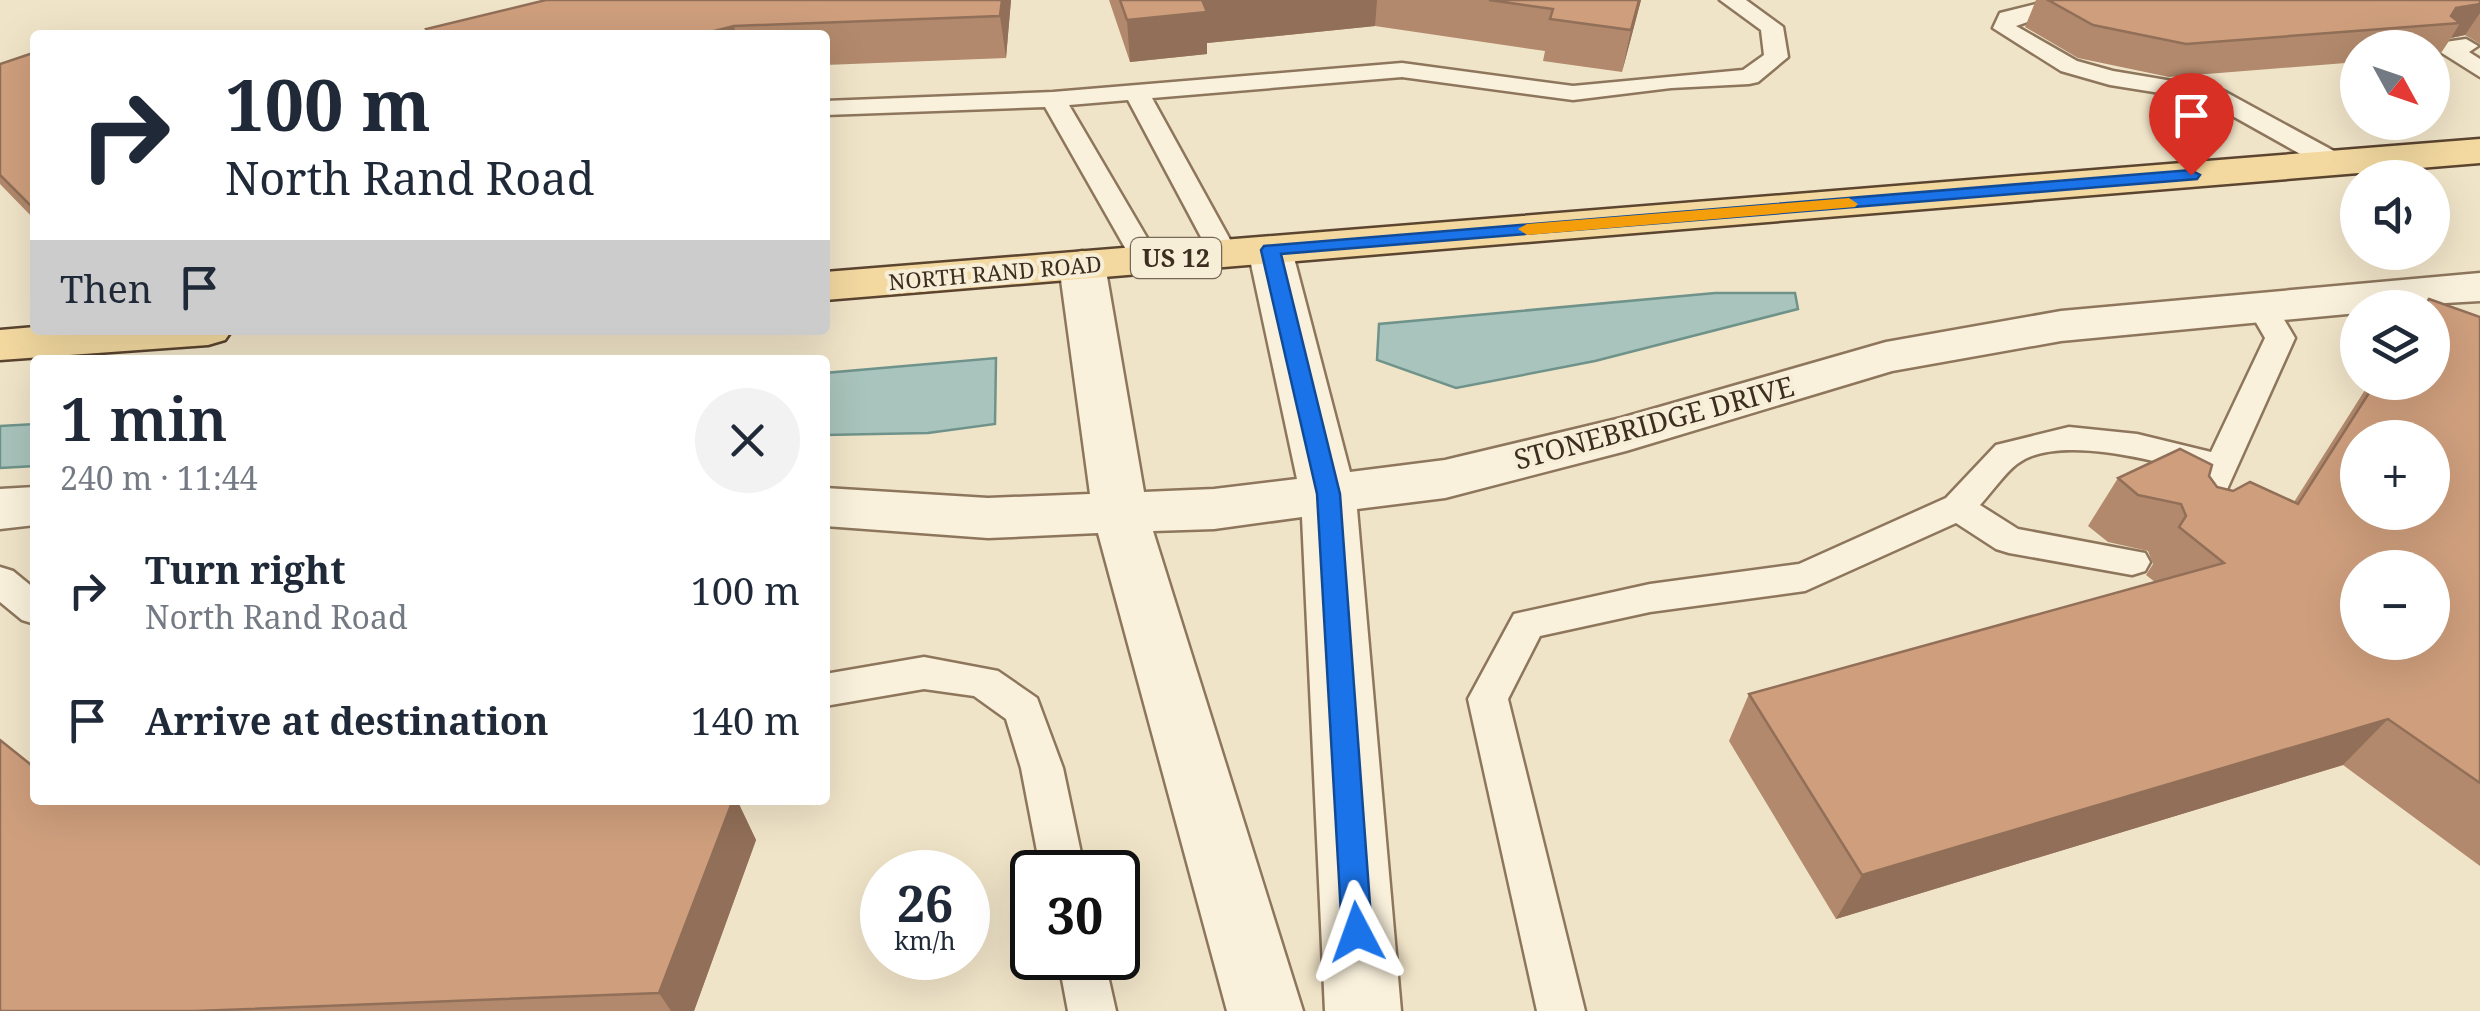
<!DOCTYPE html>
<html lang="en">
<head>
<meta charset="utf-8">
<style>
	:root { --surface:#fff; --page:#f2f2f3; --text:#1f2937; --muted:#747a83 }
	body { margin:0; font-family:"Noto Serif",serif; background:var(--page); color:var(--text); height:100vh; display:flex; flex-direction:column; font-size:38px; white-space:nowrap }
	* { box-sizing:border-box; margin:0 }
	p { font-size:32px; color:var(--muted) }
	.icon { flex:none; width:55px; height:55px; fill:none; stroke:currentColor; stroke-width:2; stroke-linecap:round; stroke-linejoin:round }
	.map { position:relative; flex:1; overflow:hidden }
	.drawer { position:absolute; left:30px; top:355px; width:800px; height:450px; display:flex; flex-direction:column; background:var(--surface); border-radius:10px; box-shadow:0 10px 40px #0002 }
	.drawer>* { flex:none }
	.guide { position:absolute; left:30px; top:30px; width:800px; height:305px; border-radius:10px; box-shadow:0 10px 40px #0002; background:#fff; color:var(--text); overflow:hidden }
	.needle { width:65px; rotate:130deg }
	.tools { position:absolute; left:2340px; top:30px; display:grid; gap:20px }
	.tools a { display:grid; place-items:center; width:110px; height:110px; border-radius:50%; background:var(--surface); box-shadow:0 10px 40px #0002; font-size:50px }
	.speed { position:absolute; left:860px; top:850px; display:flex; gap:20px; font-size:50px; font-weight:700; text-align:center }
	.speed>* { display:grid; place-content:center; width:130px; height:130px; border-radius:50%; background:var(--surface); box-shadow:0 10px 40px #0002; line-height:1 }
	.speed small { font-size:25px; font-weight:400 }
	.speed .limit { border:5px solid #111; border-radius:15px; background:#fff; color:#111 }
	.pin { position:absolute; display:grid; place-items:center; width:85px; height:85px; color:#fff; margin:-102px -42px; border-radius:50% 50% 50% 0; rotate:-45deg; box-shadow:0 0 10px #0007 }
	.pin .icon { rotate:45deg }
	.me { position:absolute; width:110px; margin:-55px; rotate:356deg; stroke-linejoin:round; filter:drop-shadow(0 0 8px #0008) }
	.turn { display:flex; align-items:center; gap:35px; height:210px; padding:0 30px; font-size:45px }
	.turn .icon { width:130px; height:130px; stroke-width:2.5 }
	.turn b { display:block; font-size:70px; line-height:85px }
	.then { display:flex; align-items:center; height:95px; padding:0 30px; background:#0003; gap:20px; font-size:38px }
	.round { display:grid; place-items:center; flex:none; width:105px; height:105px; border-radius:52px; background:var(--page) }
	.head { display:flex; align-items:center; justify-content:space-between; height:170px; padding:0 30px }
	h1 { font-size:60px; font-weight:600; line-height:75px }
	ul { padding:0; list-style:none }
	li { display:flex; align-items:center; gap:30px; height:130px; padding:0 30px }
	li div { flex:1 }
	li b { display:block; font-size:38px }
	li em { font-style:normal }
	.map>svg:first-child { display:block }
	.water { fill:#a9c4bc; stroke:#6f938a; stroke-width:2.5 }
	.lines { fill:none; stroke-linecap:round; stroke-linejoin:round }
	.service-casing { stroke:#8d765c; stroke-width:5 }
	.minor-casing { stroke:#8d765c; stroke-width:5 }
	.primary-casing { stroke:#5b4430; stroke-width:5 }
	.service { fill:#faf1dc; fill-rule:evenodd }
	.minor { fill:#faf1dc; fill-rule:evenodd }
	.primary { fill:#f3d9a0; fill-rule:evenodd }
	.wall { fill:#b2896c }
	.shaded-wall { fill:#916f58 }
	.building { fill:#cf9f7d; stroke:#916f58; stroke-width:2.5; fill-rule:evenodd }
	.route { fill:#1a73e8; stroke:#114b97; stroke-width:2.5 }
	.slow { fill:#f59e0b }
	.labels { text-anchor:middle; stroke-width:8; stroke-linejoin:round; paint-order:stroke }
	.far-street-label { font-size:22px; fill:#3d2e20; stroke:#f7eed8 }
	.shield { fill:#f7eed8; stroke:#756857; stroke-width:2.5 }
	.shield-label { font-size:25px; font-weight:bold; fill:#3d2e20 }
	.street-label { font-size:28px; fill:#3d2e20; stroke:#f7eed8 }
</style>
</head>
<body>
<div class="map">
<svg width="2480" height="1011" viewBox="0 0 2480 1011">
	<rect width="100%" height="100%" fill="#f0e4c8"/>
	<path class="water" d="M 1715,293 L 1795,293 L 1798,309 L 1595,361 L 1456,388 L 1377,360 L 1379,324 Z
		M 996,358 L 995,424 L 928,433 L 825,435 L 825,373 Z
		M 35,424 L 35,466 L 0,468 L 0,426 Z"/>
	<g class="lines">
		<g class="service-casing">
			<path id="service" d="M 1720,0 L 1746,0 L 1783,27 L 1788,57 L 1758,82 L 1749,84 L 1671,88 L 1573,100 L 1402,77 L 1152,98 L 1238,254 L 1234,260 L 1214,260 L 1210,254 L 1128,100 L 1069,105 L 1160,260 L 1156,266 L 1136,266 L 1132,260 L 1045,107 L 825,115 L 825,101 L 1053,92 L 1402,63 L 1573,86 L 1743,70 L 1764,55 L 1761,30 Z
				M 2176,0 L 2165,7 L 2048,15 L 2016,26 L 2077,61 L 2113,71 L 2220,89 L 2345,157 L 2349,163 L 2345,169 L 2327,169 L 2204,100 L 2110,85 L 2061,71 L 1993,28 L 2000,13 L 2048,1 Z
				M 2466,39 L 2478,46 L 2469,52 L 2480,59 L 2480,77 L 2434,48 L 2438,43 Z
				M 2262,298 L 2273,301 L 2295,338 L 2224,496 L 2212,499 L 2200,496 L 2195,487 L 2201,473 C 2157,461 2057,433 2017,464 C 2004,474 1992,492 1980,505 L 2018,529 L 2145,553 L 2150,562 L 2145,571 L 2132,575 L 2009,553 L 1996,549 L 1956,523 L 1805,591 L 1650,612 L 1540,636 L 1508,699 L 1585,1011 L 1537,1011 L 1468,699 L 1514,614 L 1650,584 L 1799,564 L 1946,498 L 1996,445 L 2069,427 L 2137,434 L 2211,452 L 2265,338 L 2247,307 L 2251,301 Z
				M 0,567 L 13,571 L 35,589 L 35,624 L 22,620 L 0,602 Z
				M 924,657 L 998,671 L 1037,698 L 1063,768 L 1085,872 L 1041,872 L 1021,768 L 1006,719 L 974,696 L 924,689 L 825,706 L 825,674 Z
				M 1058,958 L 1104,958 L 1116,1011 L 1068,1011 Z"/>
		</g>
		<g class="minor-casing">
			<path id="minor" d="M 1270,237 L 1286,240 L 1292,250 L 1350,472 L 1445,460 L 1621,418 L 1886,342 L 2061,311 L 2480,273 L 2480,301 L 2358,308 L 2358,313 L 2061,341 L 1892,371 L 1626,451 L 1445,498 L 1357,509 L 1401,1011 L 1325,1011 L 1302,517 L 1214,529 L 1153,531 L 1303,1011 L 1227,1011 L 1098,533 L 988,538 L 825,526 L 825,488 L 988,498 L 1090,494 L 1059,265 L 1066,255 L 1082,251 L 1098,255 L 1105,265 L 1144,492 L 1214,489 L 1297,479 L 1248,250 L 1254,240 Z
				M 35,487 L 35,525 L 0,529 L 0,489 Z"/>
		</g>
		<g class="primary-casing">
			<path id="primary" d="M 2480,139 L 2480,163 L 825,300 L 825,272 Z
				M 35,327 L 35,330 L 232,330 L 225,340 L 208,345 L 0,360 L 0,330 Z"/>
		</g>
		<use href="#service" class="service"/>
		<use href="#minor" class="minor"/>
		<use href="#primary" class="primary"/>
	</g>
	<path class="wall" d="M 546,0 L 1011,0 L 1006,58 L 825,65 L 825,35 L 429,35 Z
		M 1109,0 L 1641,0 L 1622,72 L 1543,61 L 1545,51 L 1375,26 L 1207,43 L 1207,54 L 1130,62 Z
		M 2036,0 L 2480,0 L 2480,44 L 2465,35 L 2451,38 L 2439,56 L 2432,56 L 2432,48 L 2358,48 L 2358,62 L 2169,77 L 2078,58 L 2025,27 Z
		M 35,55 L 35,220 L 0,184 L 0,64 Z
		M 2429,299 L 2480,317 L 2480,866 L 2343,765 L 1836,919 L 1729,741 L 1749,694 L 2155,582 L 2146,575 L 2153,564 L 2148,551 L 2108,542 L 2088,526 L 2118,478 L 2209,476 L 2217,487 L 2294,502 L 2370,382 L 2432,382 L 2432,308 L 2422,308 Z
		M 35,800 L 737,800 L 756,840 L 694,1011 L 0,1011 Z"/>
	<path class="shaded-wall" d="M 1002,0 L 1011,0 L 1006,58 L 1000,16 Z
		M 1223,0 L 1377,0 L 1375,26 L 1207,43 L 1207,54 L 1130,62 L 1127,20 L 1203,2 Z
		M 1639,0 L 1641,0 L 1622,72 L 1631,30 Z
		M 2480,4 L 2480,13 L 2465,35 L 2451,38 L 2460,23 L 2446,24 L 2456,8 Z
		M 734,26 L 736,35 L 698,35 Z
		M 2388,719 L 2343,765 L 1836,919 L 1862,875 Z
		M 733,800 L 737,800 L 756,840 L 694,1011 L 671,1011 L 659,993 Z"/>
	<path class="building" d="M 546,0 L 1002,0 L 1000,16 L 734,26 L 698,35 L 429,35 L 426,29 Z
		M 1120,0 L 1223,0 L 1203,2 L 1207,12 L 1127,20 Z
		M 1489,0 L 1639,0 L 1631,30 L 1550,19 L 1553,9 Z
		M 2048,0 L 2480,0 L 2480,4 L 2456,8 L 2451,16 L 2460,23 L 2186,44 L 2093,25 Z
		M 33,53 L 35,55 L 35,210 L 0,175 L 0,64 Z
		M 2429,299 L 2480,317 L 2480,783 L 2388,719 L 1862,875 L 1749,694 L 2224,563 L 2179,527 L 2186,516 L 2181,504 L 2138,495 L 2118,478 L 2180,449 L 2212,465 L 2209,476 L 2217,487 L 2233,491 L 2250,482 L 2298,504 L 2376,382 L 2432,382 L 2432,308 L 2423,308 ZM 2358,438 L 2432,438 L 2432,512 L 2358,512 ZM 2358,568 L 2432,568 L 2432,642 L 2358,642 Z
		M 0,740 L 35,768 L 35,800 L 733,800 L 659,993 L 195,1011 L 0,1011 Z"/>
	<path class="route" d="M 2191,170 L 2200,175 L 2197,179 L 1281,254 L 1340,494 L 1372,932 L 1368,941 L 1357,945 L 1347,941 L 1342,932 L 1317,494 L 1261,250 L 1264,246 Z"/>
	<path class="slow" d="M 1849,198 L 1858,204 L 1855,207 L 1527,235 L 1518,229 L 1527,224 Z"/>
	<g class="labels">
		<g class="far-street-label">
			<text transform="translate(995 273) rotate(-5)" y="8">NORTH RAND ROAD</text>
		</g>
		<rect class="shield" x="1131" y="238" width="90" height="40" rx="8"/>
		<g class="shield-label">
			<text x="1176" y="267">US 12</text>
		</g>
		<g class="street-label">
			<text transform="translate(1654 423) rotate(-15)" y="10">STONEBRIDGE DRIVE</text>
		</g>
	</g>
</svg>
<div class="tools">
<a><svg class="needle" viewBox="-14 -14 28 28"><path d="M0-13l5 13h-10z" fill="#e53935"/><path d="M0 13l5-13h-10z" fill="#747a83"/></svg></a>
<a><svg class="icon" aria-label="sound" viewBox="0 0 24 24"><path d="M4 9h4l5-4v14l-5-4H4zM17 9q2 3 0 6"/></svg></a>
<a><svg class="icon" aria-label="layers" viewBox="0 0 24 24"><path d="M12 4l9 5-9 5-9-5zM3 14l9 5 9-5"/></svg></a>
<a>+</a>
<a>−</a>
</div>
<div class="speed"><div>26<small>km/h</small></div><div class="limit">30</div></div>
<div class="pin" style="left:2191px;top:175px;background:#d93025"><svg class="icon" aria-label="arrive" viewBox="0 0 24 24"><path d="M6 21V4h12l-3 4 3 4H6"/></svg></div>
<svg class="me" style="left:1357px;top:932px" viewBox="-20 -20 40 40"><path d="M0-17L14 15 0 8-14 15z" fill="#1a73e8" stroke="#fff" stroke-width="4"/></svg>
<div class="guide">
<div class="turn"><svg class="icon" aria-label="right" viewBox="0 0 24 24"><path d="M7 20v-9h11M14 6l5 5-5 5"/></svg><div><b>100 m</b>North Rand Road</div></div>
<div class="then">Then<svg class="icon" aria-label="arrive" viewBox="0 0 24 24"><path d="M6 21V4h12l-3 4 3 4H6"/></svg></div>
</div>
<section class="drawer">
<div class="head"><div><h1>1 min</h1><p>240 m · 11:44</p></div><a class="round"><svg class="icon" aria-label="close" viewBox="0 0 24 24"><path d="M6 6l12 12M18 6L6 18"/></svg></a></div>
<ul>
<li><svg class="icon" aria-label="right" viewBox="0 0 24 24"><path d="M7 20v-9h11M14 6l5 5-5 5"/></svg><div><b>Turn right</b><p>North Rand Road</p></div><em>100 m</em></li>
<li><svg class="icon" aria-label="arrive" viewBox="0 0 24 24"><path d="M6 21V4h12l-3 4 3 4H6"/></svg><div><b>Arrive at destination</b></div><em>140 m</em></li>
</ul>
</section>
</div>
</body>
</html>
